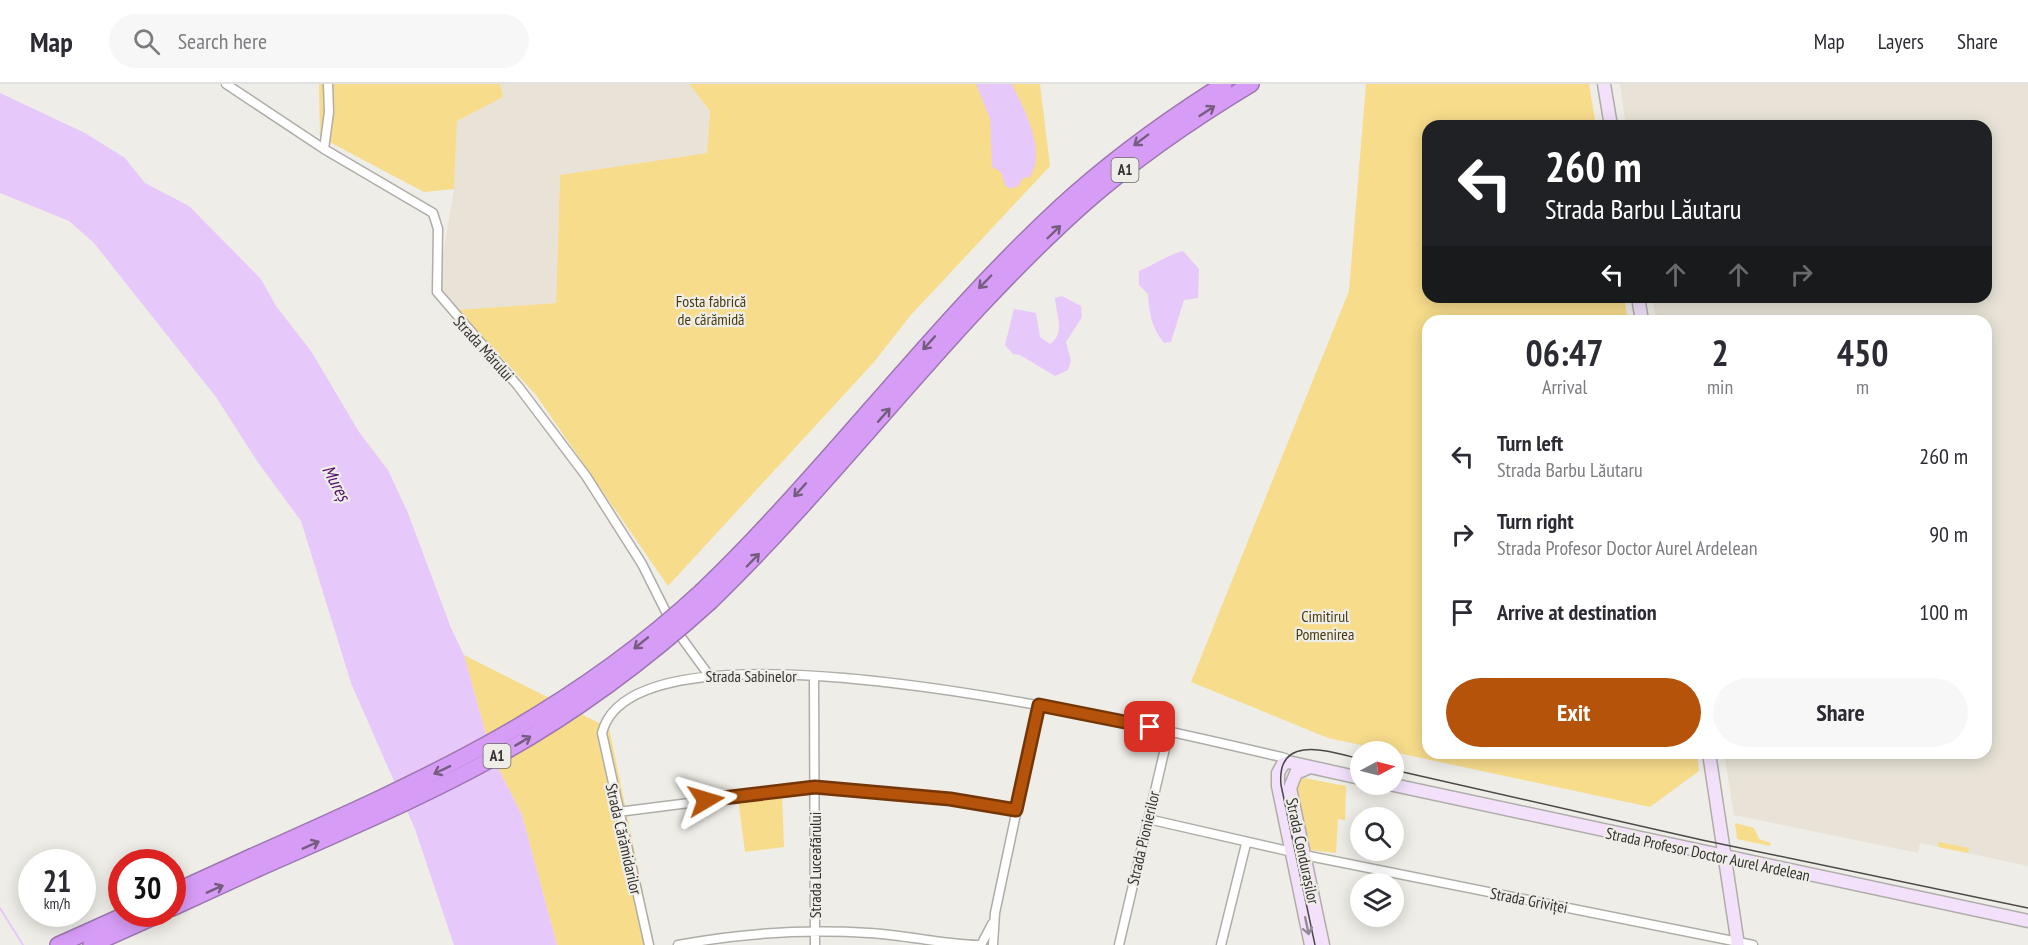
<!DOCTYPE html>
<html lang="en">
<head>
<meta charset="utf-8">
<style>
	:root { --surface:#fff; --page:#f7f7f7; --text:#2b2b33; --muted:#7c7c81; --line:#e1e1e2; --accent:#b45309 }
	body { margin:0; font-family:"PT Sans Narrow",sans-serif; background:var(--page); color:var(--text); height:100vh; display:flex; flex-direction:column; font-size:22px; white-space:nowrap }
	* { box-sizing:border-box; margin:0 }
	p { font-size:20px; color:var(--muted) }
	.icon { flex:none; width:33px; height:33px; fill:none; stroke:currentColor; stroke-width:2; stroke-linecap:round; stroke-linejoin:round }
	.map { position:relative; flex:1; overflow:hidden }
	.details { position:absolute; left:1422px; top:231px; width:570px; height:444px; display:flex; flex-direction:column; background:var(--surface); border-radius:18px; box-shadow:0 3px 15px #0003 }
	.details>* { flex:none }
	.guide { position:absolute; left:1422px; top:36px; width:570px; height:183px; border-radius:18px; box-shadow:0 3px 15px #0003; background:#202124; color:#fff; overflow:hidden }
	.needle { width:39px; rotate:83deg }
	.tools { position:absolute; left:1350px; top:657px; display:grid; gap:12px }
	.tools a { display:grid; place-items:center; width:54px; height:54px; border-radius:50%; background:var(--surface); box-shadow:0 3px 15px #0003; font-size:30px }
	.speed { position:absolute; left:18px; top:765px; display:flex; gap:12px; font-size:30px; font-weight:700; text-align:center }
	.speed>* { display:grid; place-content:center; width:78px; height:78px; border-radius:50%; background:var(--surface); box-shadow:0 3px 15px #0003; line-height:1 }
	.speed small { font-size:15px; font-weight:400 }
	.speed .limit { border:9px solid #d22; background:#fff; color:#111 }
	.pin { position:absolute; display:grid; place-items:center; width:51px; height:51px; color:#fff; margin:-26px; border-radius:12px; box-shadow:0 3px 9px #0006 }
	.me { position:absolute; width:66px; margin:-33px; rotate:83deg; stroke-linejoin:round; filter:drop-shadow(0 0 4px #0008) }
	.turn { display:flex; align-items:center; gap:21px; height:126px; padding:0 24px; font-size:27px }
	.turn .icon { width:78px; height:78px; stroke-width:2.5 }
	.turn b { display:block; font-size:42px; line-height:51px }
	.lanes { display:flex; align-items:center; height:57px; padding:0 24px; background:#0003; justify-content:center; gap:30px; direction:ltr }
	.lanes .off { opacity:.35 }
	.eta { display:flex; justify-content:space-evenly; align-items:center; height:102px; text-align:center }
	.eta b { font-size:36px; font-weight:700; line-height:42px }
	.cta { display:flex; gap:12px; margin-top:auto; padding:12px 24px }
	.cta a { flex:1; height:69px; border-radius:36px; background:var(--accent); color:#fff; font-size:24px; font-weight:700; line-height:69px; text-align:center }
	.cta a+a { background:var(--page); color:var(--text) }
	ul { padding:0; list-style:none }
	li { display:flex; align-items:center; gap:18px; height:78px; padding:0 24px }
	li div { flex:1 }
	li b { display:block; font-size:22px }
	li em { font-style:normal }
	header { display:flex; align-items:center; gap:36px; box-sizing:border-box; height:84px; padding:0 30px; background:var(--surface); border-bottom:2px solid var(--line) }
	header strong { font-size:28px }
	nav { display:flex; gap:33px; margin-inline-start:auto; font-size:21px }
	.search { width:420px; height:54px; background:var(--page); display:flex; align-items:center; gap:15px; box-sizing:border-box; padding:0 21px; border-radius:33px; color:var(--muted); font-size:22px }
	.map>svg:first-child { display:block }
	.built { fill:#e8e3d6 }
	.green { fill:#f7dc8b }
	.water { fill:#e7c8fa }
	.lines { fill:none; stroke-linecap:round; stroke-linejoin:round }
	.stream { stroke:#e7c8fa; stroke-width:2 }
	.minor-casing { stroke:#afada8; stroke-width:11 }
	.secondary-casing { stroke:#afada8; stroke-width:15 }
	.motorway-casing { stroke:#9d77b1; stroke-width:18 }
	.minor { stroke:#fff; stroke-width:8 }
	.secondary { stroke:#f3e1fc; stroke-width:12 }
	.motorway { stroke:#d69cf6; stroke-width:15 }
	.tram { stroke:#4a4946; stroke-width:1.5 }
	.motorway-bridge-casing { stroke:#9d77b1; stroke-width:18; stroke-linecap:butt }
	.motorway-bridge { stroke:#d69cf6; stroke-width:15 }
	.oneway { stroke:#755d80 }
	.oneway2 { stroke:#948a96 }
	.route-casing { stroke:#753606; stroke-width:15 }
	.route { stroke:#b45309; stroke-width:10 }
	.labels { text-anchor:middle; stroke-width:4.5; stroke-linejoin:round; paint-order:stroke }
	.shield { fill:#efede7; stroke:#6c6b68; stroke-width:1.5 }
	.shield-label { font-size:15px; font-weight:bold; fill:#343331 }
	.park-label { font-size:16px; fill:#493b0f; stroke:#efede7 }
	.street-label { font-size:16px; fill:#343331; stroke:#efede7 }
	.water-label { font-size:18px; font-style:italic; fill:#540f71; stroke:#efede7 }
</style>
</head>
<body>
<header>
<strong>Map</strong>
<div class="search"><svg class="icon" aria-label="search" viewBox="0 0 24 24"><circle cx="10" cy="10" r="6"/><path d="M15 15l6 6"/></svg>Search here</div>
<nav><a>Map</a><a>Layers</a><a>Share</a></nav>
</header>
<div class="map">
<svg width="2028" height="861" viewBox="0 0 2028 861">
	<rect width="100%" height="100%" fill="#efede7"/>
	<path class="built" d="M 500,0 L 689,0 L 710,27 L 707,69 L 560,91 L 556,219 L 458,226 L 442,207 L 439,193 L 454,105 L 457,37 L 503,13 Z
		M 1620,0 L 2028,0 L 2028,782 L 1920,759 L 1918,769 L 1734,731 L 1724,669 L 1986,669 L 1986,237 L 1656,237 L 1652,213 L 1986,213 L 1986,42 L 1626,42 Z"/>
	<path class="green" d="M 319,0 L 500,0 L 503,13 L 457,37 L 454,105 L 424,108 L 320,53 Z
		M 689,0 L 1040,0 L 1050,82 L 910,232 L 874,278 L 668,502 L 536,311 L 458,226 L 556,219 L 560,91 L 707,69 L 710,27 Z
		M 1366,0 L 1589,0 L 1596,42 L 1428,42 L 1428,213 L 1624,213 L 1628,237 L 1428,237 L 1428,669 L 1697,669 L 1699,687 L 1650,723 L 1328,654 L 1191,598 L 1349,207 Z
		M 464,571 L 609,644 L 654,861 L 557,861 L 522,731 L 492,672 Z
		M 1304,694 L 1346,702 L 1345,736 L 1338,735 L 1336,769 L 1310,766 L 1296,704 L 1298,697 Z
		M 782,711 L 784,763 L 745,768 L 738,714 Z
		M 1735,739 L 1754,744 L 1759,755 L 1771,759 L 1770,762 L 1737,755 Z
		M 1939,758 L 1969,764 L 1968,769 L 1938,763 Z"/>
	<path class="water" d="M 976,0 L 1012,0 C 1024,26 1047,65 1030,93 L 1023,94 L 1018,102 L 1010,105 L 1005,101 L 1001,88 L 992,83 L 990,35 Z
		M 0,9 L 85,49 L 125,74 L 145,99 L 189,122 L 261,195 L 276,222 L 311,267 L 359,348 L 388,386 L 408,429 L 451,544 L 464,571 L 492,672 L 522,731 L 557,861 L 454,861 L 415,745 L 351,599 L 301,437 L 257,377 L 216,313 L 94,159 L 69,137 L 0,109 Z
		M 1183,167 L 1199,185 L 1198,214 L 1184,216 L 1171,258 L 1164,259 C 1152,244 1149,230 1148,210 L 1139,201 L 1139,187 C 1154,181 1167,171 1183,167 Z
		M 1062,212 L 1081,222 L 1082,233 L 1066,258 L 1071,277 L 1068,286 L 1055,292 L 1020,271 L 1013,270 L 1005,261 L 1014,225 L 1036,229 L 1040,253 L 1050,260 C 1066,249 1056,231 1055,214 Z"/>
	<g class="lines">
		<path class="stream" d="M 0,824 L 23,861"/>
		<g class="minor-casing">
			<path id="minor" d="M 226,0 L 324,65 L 433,129 L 438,145 L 437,208 L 518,302 L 586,392 L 642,480 L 673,542 L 708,590
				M 324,65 L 329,28 L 328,0
				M 814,593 L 815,861
				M 618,728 L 815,703 L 950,715 L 1016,726
				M 1148,735 L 1292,768
				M 1304,771 L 1753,861
				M 982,859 L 992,840
				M 649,861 L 602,649 C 636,514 1186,651 1285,674 L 1288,678
				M 678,861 C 742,849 805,845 869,849 C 906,851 941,860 978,861
				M 993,861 L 995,829 L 1039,621
				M 1119,861 L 1169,647
				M 1221,861 L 1246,760"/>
		</g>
		<g class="secondary-casing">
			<path id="secondary" d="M 1604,0 L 1611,42
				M 1638,213 L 1642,237
				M 1709,669 L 1738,861
				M 1310,683 L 1296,689 L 1290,704 L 1323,861
				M 1389,700 L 2028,837
				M 1311,861 L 1278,702 L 1278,689 L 1283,680 L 1288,678 L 1360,694"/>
		</g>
		<g class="motorway-casing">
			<path id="motorway" d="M 702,507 C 827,387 930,244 1058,125 C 1109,78 1165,37 1224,0
				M 711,517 C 842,390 949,240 1085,119 C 1136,74 1193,35 1251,0
				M 172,809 L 251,773
				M 172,824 L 257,785
				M 58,861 L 127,830
				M 91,861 L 160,830"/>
		</g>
		<use href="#minor" class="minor"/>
		<use href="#secondary" class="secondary"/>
		<use href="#motorway" class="motorway"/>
		<path class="tram" d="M 1394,686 L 1702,756 L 2028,824
			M 1315,861 L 1281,701 C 1276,648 1332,668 1360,675"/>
		<g class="motorway-bridge-casing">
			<path id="motorway-bridge" d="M 251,773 C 419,698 565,634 702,507
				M 257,785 C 338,749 420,715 497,672 C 575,629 646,576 711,517"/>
		</g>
		<use href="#motorway-bridge" class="motorway-bridge"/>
	</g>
	<defs><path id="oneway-shaft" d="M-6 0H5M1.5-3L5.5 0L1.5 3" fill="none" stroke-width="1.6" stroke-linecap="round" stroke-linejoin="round" transform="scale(1.5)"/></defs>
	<g class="oneway">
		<use href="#oneway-shaft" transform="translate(1207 27) rotate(-33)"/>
		<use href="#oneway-shaft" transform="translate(1141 56) rotate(143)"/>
		<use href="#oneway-shaft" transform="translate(1054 148) rotate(-44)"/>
		<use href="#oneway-shaft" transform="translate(985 198) rotate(134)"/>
		<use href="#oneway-shaft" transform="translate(929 259) rotate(132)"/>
		<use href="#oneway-shaft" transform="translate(884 331) rotate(-49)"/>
		<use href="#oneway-shaft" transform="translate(800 406) rotate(132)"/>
		<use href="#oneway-shaft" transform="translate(753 476) rotate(-46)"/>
		<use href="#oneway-shaft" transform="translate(641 559) rotate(141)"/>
		<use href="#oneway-shaft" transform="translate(523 657) rotate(-31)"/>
		<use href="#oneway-shaft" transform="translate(442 686) rotate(154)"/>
		<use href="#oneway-shaft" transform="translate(311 761) rotate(-24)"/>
		<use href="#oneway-shaft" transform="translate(215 805) rotate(-24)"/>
	</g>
	<use class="oneway2" href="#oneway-shaft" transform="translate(1307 842) rotate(78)"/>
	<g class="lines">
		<g class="route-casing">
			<path id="route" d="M 706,716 L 815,703 L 950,715 L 1016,726 L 1039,621 L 1150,643"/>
		</g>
		<use href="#route" class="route"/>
	</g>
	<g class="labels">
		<g class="shield">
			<rect x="1111.5" y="74" width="27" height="24" rx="4.5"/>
			<rect x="483.5" y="660" width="27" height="24" rx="4.5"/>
		</g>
		<g class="shield-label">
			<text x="1125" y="91">A1</text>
			<text x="497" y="677">A1</text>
		</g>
		<g class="park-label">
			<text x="711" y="223">Fosta fabrică<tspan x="711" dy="18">de cărămidă</tspan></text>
			<text x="1325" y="538">Cimitirul<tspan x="1325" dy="18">Pomenirea</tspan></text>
		</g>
		<g class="street-label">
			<text transform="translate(484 264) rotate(48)" y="6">Strada Mărului</text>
			<text x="751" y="598">Strada Sabinelor</text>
			<text transform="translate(1143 754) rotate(-77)" y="6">Strada Pionierilor</text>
			<text transform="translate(624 755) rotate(77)" y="6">Strada Cărămidarilor</text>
			<text transform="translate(1303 767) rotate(78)" y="6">Strada Condurașilor</text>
			<text transform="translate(1708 770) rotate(12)" y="6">Strada Profesor Doctor Aurel Ardelean</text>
			<text transform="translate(815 781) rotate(-90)" y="6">Strada Luceafărului</text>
			<text transform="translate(1529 816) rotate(11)" y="6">Strada Griviței</text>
		</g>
		<g class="water-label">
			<text transform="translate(336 399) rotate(62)" y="6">Mureș</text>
		</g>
	</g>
</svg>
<div class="tools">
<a><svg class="needle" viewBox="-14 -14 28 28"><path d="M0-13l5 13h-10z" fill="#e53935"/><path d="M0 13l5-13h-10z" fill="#7c7c81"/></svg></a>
<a><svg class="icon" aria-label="search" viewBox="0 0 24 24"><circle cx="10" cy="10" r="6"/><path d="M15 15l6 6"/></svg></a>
<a><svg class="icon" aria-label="layers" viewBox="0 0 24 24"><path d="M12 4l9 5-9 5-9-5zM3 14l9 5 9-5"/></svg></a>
</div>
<div class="speed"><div>21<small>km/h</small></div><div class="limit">30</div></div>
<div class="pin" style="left:1150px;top:643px;background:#d93025"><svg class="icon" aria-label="arrive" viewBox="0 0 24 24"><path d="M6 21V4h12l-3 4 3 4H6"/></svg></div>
<svg class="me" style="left:706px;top:716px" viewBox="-20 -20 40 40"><path d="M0-17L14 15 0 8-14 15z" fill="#b45309" stroke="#fff" stroke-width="4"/></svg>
<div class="guide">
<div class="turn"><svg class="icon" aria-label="left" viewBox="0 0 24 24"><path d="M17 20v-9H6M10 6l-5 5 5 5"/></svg><div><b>260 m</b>Strada Barbu Lăutaru</div></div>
<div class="lanes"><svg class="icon" aria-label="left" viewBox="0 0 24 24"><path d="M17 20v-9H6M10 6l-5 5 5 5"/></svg><svg class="icon off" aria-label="ahead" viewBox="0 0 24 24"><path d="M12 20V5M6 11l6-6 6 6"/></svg><svg class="icon off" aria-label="ahead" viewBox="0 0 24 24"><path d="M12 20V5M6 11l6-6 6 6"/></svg><svg class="icon off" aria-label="right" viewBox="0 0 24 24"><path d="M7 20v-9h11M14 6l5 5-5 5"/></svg></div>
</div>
<section class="details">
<div class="eta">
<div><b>06:47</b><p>Arrival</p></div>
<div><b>2</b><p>min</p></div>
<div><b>450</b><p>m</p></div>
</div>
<ul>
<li><svg class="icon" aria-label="left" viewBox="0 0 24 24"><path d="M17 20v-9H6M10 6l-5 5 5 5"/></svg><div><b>Turn left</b><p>Strada Barbu Lăutaru</p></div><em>260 m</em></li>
<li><svg class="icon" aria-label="right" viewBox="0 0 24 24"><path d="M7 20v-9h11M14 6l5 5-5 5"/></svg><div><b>Turn right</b><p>Strada Profesor Doctor Aurel Ardelean</p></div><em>90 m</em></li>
<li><svg class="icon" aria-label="arrive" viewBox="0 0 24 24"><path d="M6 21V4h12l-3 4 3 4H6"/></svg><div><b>Arrive at destination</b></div><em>100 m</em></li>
</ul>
<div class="cta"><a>Exit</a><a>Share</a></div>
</section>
</div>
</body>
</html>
